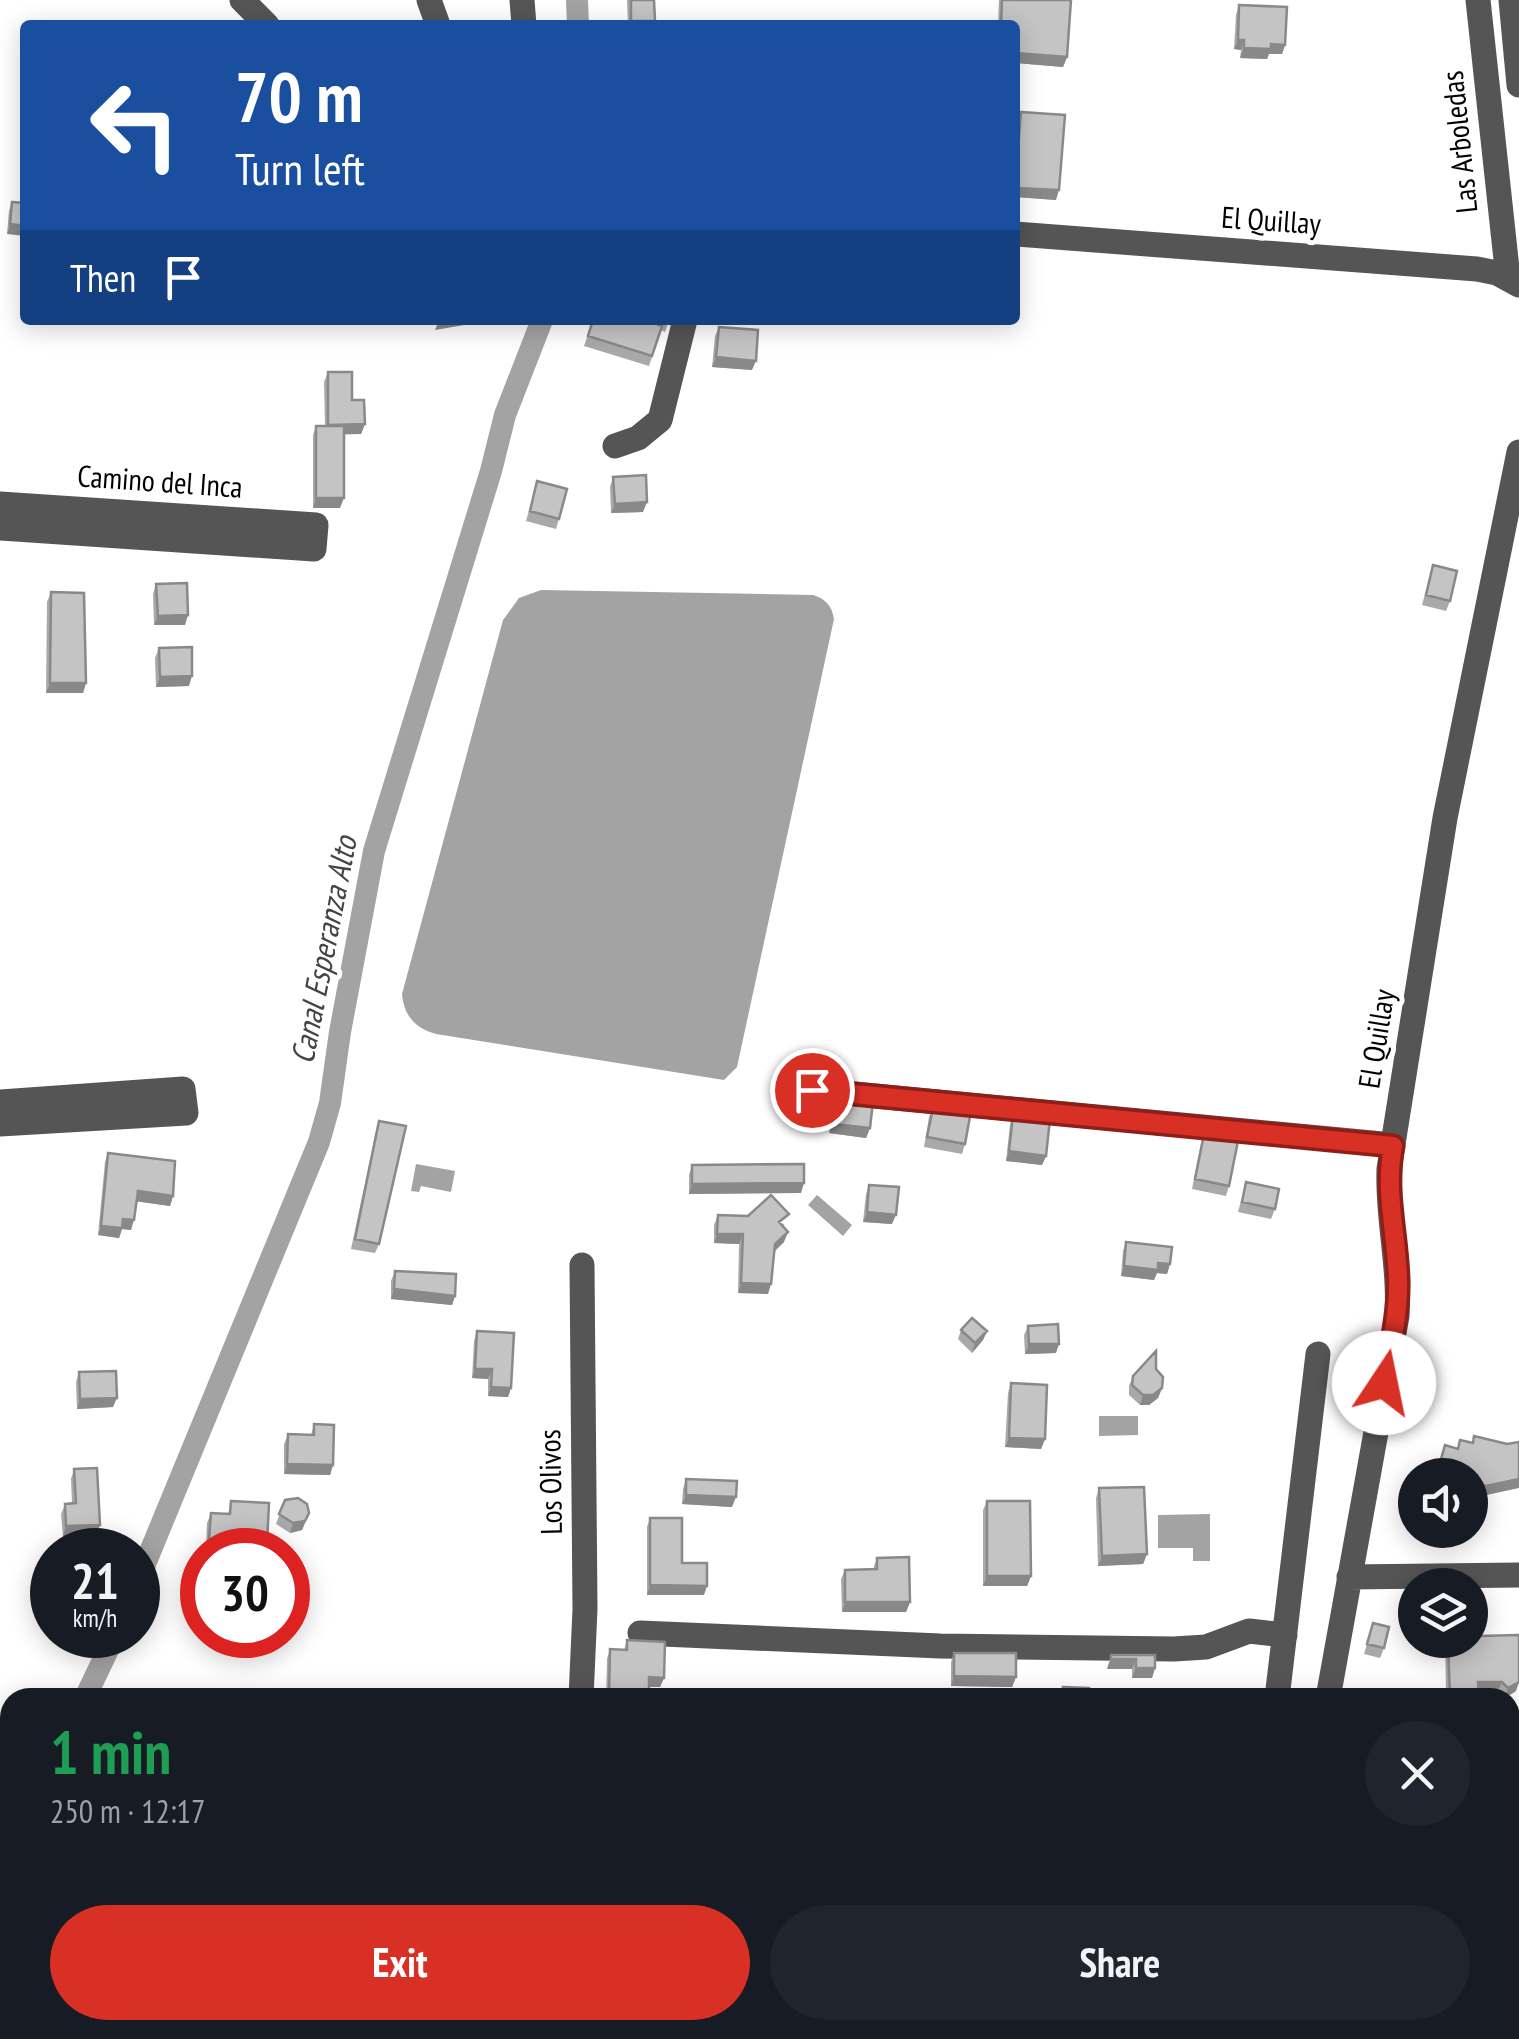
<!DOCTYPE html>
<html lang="en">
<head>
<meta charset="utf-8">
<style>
	:root { --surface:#171b24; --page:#20242c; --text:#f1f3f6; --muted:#9ea1a6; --accent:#d93025 }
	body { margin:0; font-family:"PT Sans Narrow",sans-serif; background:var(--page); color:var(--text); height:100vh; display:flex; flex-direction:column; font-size:38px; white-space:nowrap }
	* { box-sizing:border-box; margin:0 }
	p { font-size:32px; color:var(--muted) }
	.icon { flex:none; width:55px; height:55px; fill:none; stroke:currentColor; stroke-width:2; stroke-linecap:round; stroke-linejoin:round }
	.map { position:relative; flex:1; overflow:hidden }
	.panel { position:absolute; left:0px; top:1688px; width:1520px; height:352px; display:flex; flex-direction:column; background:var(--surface); border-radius:30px 30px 0 0; box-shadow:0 5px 25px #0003 }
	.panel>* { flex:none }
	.banner { position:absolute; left:20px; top:20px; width:1000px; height:305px; border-radius:10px; box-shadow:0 5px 25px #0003; background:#1a4fa0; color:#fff; overflow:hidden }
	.controls { position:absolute; left:1398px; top:1458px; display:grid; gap:20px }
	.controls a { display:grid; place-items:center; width:90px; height:90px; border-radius:50%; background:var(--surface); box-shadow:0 5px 25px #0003; font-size:50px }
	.speed { position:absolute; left:30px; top:1528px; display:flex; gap:20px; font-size:50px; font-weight:700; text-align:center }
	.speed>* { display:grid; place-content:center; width:130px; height:130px; border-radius:50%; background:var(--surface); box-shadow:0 5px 25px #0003; line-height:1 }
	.speed small { font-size:25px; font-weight:400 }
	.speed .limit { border:15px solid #d22; background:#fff; color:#111 }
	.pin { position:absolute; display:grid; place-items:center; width:85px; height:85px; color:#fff; margin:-42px; border:5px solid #fff; border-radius:50%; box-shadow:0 2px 10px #0007 }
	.me { position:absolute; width:110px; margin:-55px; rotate:11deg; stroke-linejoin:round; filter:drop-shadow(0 0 8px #0008) }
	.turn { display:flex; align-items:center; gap:35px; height:210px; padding:0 50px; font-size:45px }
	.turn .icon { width:130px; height:130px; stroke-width:2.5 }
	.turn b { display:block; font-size:70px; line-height:85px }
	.then { display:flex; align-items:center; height:95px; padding:0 50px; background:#0003; gap:20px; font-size:38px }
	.round { display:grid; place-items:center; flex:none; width:105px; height:105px; border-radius:52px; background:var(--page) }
	.overview { display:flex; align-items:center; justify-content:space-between; height:170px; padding:0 50px }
	h1 { font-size:60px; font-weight:800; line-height:75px; color:#1e9e55 }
	.action { display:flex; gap:20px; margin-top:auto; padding:20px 50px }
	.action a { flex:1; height:115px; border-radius:60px; background:var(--accent); color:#fff; font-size:40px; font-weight:800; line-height:115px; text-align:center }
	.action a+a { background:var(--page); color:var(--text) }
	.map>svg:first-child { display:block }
	.water { fill:#a3a3a3 }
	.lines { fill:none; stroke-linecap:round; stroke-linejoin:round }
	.canal { stroke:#a3a3a3; stroke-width:22 }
	.minor { stroke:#555; stroke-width:25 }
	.wall { fill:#a9a9a9 }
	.shaded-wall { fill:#898989 }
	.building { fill:#c4c4c4; stroke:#898989; stroke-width:2.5 }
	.route-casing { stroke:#8d1f18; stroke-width:25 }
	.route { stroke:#d93025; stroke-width:18 }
	.labels { text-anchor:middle; stroke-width:10; stroke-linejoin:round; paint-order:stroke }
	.street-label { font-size:30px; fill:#000; stroke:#fff }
	.water-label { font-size:32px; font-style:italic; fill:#444; stroke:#fff }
</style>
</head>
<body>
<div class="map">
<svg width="1519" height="2039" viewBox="0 0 1519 2039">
	<rect width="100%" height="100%" fill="#fff"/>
	<path class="water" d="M 541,590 L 813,595 C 826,599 832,606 834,619 L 737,1067 L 724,1080 L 436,1034 C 415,1028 404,1016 402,994 L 503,620 L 519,598 Z
		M 416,1164 L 455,1171 L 451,1192 L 421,1186 L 419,1192 L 411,1191 Z
		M 817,1195 L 852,1225 L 843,1236 L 808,1205 Z
		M 1099,1416 L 1138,1416 L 1138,1435 L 1099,1436 Z
		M 1210,1514 L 1210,1561 L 1193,1561 L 1193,1548 L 1158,1548 L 1158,1515 Z"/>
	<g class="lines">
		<path class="canal" d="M 577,0 L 578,25
			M 138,1581 L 319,1142 L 330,1103 L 340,1032 L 374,851 L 491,471 L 505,415 L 542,320
			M 85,1698 L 115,1635
			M 0,1789 L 10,1779"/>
		<path class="minor" d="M 242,0 L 267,25
			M 429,0 L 438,25
			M 522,0 L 524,25
			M 1478,0 L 1508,278
			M 1511,0 L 1519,85
			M 1015,234 L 1477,269 L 1497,273 L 1519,285
			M 615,446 L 638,438 L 660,420 L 685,320
			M 0,504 L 316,525 L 314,549 L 0,528
			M 812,1090 L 1393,1145
			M 0,1102 L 183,1089 L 186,1113 L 0,1124
			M 1349,1577 L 1519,1575
			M 640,1633 L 940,1646 L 1174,1649 L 1206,1647 L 1249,1631 L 1285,1635
			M 581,1698 L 585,1609 L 582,1265
			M 1277,1698 L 1318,1354
			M 1328,1698 L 1397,1316 C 1400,1265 1387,1218 1389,1169 L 1445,818 L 1519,452
			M 1064,2039 L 1066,2030
			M 1236,2039 L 1238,2030
			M 1269,2039 L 1271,2030"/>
	</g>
	<path class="wall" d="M 627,0 L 654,0 L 653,25 L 628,25 Z
		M 999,0 L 1071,0 L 1067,57 L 1063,67 L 1015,63 L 1015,25 L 998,25 Z
		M 1239,5 L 1285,45 L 1282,54 L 1269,54 L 1267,59 L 1240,58 L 1241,50 L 1234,49 L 1236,15 Z
		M 1021,112 L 1056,200 L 1015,197 L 1015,150 L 1017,121 Z
		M 12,202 L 25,203 L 7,234 L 9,211 Z
		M 593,320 L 648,321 L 669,320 L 665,332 L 661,330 L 649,366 L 584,346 Z
		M 719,327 L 752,370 L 712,367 L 715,336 Z
		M 328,372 L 352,400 L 365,424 L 361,434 L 344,434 L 340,508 L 313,508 L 313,435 L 316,426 L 325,426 L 324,382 Z
		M 613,477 L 643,512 L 611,513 L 610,487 Z
		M 537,481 L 559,519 L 556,529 L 526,521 Z
		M 1433,565 L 1450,601 L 1446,611 L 1422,605 Z
		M 156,584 L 185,625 L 154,625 L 153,594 Z
		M 51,592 L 86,683 L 83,693 L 46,693 L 47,602 Z
		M 159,648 L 189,686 L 156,687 L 155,658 Z
		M 836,1099 L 870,1128 L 866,1138 L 829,1133 L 833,1108 Z
		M 933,1108 L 965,1144 L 962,1154 L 924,1147 L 929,1117 Z
		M 1013,1115 L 1046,1156 L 1042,1165 L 1006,1161 L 1010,1125 Z
		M 379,1121 L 379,1244 L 375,1253 L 351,1249 L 376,1131 Z
		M 1204,1134 L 1229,1186 L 1226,1196 L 1192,1189 L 1201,1144 Z
		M 108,1153 L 173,1196 L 170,1206 L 136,1201 L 131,1230 L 122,1229 L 119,1238 L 98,1235 L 105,1162 Z
		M 692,1165 L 801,1193 L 689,1194 L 689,1175 Z
		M 1246,1182 L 1275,1209 L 1271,1219 L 1238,1212 Z
		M 869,1185 L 892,1224 L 863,1222 L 866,1194 Z
		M 718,1215 L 785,1224 L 782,1226 L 784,1242 L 775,1251 L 768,1294 L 738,1293 L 739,1244 L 714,1243 L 714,1225 Z
		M 1126,1242 L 1170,1264 L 1167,1274 L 1157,1273 L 1154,1280 L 1121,1276 L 1123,1251 Z
		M 395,1271 L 455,1296 L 452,1305 L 391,1299 L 391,1281 Z
		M 1028,1326 L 1056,1353 L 1025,1354 L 1024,1335 Z
		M 961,1330 L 987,1331 L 983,1340 L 972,1353 L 958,1339 Z
		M 477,1331 L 511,1388 L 508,1397 L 488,1396 L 488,1379 L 472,1378 L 474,1341 Z
		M 1156,1369 L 1162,1388 L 1158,1398 L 1149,1405 L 1140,1405 L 1129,1395 L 1129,1386 L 1133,1376 Z
		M 79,1372 L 113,1407 L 77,1409 L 76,1382 Z
		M 1011,1383 L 1045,1439 L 1041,1449 L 1005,1447 L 1008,1393 Z
		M 314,1424 L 333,1465 L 330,1475 L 284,1474 L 284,1444 L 288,1434 L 311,1435 Z
		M 1474,1436 L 1507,1444 L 1482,1496 L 1470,1492 L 1470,1475 L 1436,1475 L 1445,1445 L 1457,1449 L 1472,1443 Z
		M 74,1469 L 100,1525 L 96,1535 L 63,1536 L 61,1514 L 65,1504 L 72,1504 L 71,1479 Z
		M 686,1479 L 732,1507 L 682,1504 L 683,1489 Z
		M 1099,1488 L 1147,1554 L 1143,1564 L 1098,1566 L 1096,1498 Z
		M 285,1500 L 309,1513 L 302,1530 L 290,1533 L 276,1524 Z
		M 231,1501 L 269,1503 L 206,1550 L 207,1523 L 211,1513 L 228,1514 Z
		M 987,1501 L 1031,1576 L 1027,1586 L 983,1586 L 983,1510 Z
		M 650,1518 L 682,1563 L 704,1595 L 647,1595 L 647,1527 Z
		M 877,1558 L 910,1602 L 906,1612 L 842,1612 L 841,1579 L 845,1570 L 873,1569 Z
		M 1373,1623 L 1384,1648 L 1380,1658 L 1364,1654 Z
		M 1479,1636 L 1516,1691 L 1505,1698 L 1498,1691 L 1479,1692 L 1479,1698 L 1413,1698 L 1415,1692 L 1446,1691 L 1445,1640 L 1470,1640 Z
		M 627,1640 L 664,1678 L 660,1687 L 649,1687 L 649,1698 L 606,1698 L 607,1659 L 610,1649 L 624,1650 Z
		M 954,1653 L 1016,1677 L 1012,1687 L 951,1686 L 951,1662 Z
		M 1111,1655 L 1155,1655 L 1155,1668 L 1152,1678 L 1132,1678 L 1132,1669 L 1107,1669 Z
		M 966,2030 L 1011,2030 L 1009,2039 L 965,2039 Z
		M 1100,2030 L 1144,2030 L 1141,2038 Z"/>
	<path class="shaded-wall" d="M 631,21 L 655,21 L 653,25 L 630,25 Z
		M 1238,40 L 1244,40 L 1241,50 L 1234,49 Z
		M 1271,44 L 1285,45 L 1282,54 L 1269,54 L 1267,59 L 1240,58 L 1244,48 Z
		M 1015,53 L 1067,57 L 1063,67 L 1015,63 Z
		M 1015,188 L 1059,190 L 1056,200 L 1015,197 Z
		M 10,224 L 25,226 L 25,236 L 7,234 Z
		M 443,320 L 477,320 L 476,323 L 435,330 L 439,321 Z
		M 716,357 L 756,361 L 752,370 L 712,367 Z
		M 365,424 L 361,434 L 325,435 L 328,425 Z
		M 316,498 L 344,498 L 340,508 L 313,508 Z
		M 647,502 L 643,512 L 611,513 L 615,504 Z
		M 188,615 L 185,625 L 154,625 L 158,616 Z
		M 192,676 L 189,686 L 156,687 L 160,677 Z
		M 50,683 L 86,683 L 83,693 L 46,693 Z
		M 833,1124 L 870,1128 L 866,1138 L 829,1133 Z
		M 1009,1151 L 1046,1156 L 1042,1165 L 1006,1161 Z
		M 804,1183 L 801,1193 L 689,1194 L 692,1184 Z
		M 138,1191 L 173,1196 L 170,1206 L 134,1201 Z
		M 867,1212 L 896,1215 L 892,1224 L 863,1222 Z
		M 123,1219 L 134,1220 L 131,1230 L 122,1229 L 119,1238 L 98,1235 L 101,1226 Z
		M 788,1232 L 784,1242 L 772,1253 L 775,1244 Z
		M 717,1234 L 743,1234 L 739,1244 L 714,1243 Z
		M 1158,1263 L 1170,1264 L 1167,1274 L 1157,1273 L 1154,1280 L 1121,1276 L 1124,1266 Z
		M 741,1283 L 771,1284 L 768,1294 L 738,1293 Z
		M 394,1289 L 455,1296 L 452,1305 L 391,1299 Z
		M 987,1331 L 983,1340 L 972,1353 L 975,1343 Z
		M 1029,1344 L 1059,1344 L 1056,1353 L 1025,1354 Z
		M 475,1369 L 492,1369 L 488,1379 L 472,1378 Z
		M 491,1387 L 511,1388 L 508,1397 L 488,1396 Z
		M 1162,1388 L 1158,1398 L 1149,1405 L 1140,1405 L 1143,1395 Z
		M 117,1398 L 113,1407 L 77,1409 L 80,1399 Z
		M 1009,1438 L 1045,1439 L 1041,1449 L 1005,1447 Z
		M 287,1464 L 333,1465 L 330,1475 L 284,1474 Z
		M 1519,1479 L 1519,1488 L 1482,1496 L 1486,1486 Z
		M 686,1495 L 736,1497 L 732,1507 L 682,1504 Z
		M 309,1513 L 302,1530 L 290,1533 L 293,1523 Z
		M 100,1525 L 96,1535 L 63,1536 L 66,1526 Z
		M 209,1540 L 267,1544 L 265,1550 L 206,1550 Z
		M 1147,1554 L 1143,1564 L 1098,1566 L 1102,1556 Z
		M 987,1576 L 1031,1576 L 1027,1586 L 983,1586 Z
		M 650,1585 L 707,1586 L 704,1595 L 647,1595 Z
		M 845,1602 L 910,1602 L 906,1612 L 842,1612 Z
		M 1111,1659 L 1136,1659 L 1132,1669 L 1107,1669 Z
		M 1136,1668 L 1155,1668 L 1152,1678 L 1132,1678 Z
		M 954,1676 L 1016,1677 L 1012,1687 L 951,1686 Z
		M 649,1677 L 664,1678 L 660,1687 L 646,1687 Z
		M 1478,1682 L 1502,1682 L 1498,1691 L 1475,1692 Z
		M 1519,1682 L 1516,1691 L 1505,1698 L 1508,1688 Z
		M 10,1853 L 10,1857 L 0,1872 L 1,1866 Z"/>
	<path class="building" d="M 631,0 L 654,0 L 655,21 L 631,21 Z
		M 1002,0 L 1071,0 L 1067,57 L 1015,53 L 1015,25 L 1001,25 Z
		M 1239,5 L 1287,7 L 1285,45 L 1271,44 L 1271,49 L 1244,48 L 1244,40 L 1238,40 Z
		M 1021,112 L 1065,115 L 1059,190 L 1015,188 Z
		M 12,202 L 25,203 L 25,226 L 10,224 Z
		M 593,320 L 645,320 L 662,326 L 652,356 L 588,336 Z
		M 719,327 L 758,330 L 756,361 L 716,357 Z
		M 328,372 L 352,372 L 352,400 L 364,400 L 365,424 L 328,425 Z
		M 316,426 L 344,426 L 344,498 L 316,498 Z
		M 646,475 L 647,502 L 615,504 L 613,477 Z
		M 537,481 L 567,489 L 559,519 L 530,511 Z
		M 1433,565 L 1457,571 L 1450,601 L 1426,595 Z
		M 187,583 L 188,615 L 158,616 L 156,584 Z
		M 51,592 L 84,593 L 86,683 L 50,683 Z
		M 192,647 L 192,676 L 160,677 L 159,648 Z
		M 836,1099 L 873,1102 L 870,1128 L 833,1124 Z
		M 933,1108 L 971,1111 L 965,1144 L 927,1137 Z
		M 1013,1115 L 1050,1119 L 1046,1156 L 1009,1151 Z
		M 379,1121 L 406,1126 L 379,1244 L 355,1239 Z
		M 1204,1134 L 1238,1141 L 1229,1186 L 1195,1179 Z
		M 108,1153 L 175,1161 L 173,1196 L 138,1191 L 134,1220 L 123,1219 L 122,1228 L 101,1226 Z
		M 804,1164 L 804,1183 L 692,1184 L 692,1165 Z
		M 1246,1182 L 1279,1189 L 1275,1209 L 1242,1202 Z
		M 869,1185 L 899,1187 L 896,1215 L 867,1212 Z
		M 771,1195 L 789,1214 L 779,1222 L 788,1232 L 775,1244 L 771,1284 L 741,1283 L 743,1234 L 717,1234 L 718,1215 L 748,1216 Z
		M 1126,1242 L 1172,1247 L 1170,1264 L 1158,1263 L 1158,1270 L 1124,1266 Z
		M 395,1271 L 456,1274 L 455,1296 L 394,1289 Z
		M 972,1318 L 987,1331 L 975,1343 L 961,1330 Z
		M 1058,1324 L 1059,1344 L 1029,1344 L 1028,1326 Z
		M 477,1331 L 514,1333 L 511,1388 L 491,1387 L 492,1369 L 475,1369 Z
		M 1156,1351 L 1156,1369 L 1163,1377 L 1162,1388 L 1153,1395 L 1143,1395 L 1132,1385 L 1133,1376 Z
		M 116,1371 L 117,1398 L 80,1399 L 79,1372 Z
		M 1011,1383 L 1047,1385 L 1045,1439 L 1009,1438 Z
		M 314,1424 L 334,1425 L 333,1465 L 287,1464 L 288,1434 L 314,1435 Z
		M 1474,1436 L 1507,1444 L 1519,1442 L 1519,1479 L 1486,1486 L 1470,1482 L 1470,1475 L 1445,1475 L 1437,1473 L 1445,1445 L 1458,1449 L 1460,1440 L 1473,1443 Z
		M 97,1468 L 100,1525 L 66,1526 L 65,1504 L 76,1503 L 74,1469 Z
		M 686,1479 L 737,1481 L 736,1497 L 686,1495 Z
		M 1144,1487 L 1147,1554 L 1102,1556 L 1099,1488 Z
		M 298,1498 L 307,1504 L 309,1513 L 305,1521 L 293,1523 L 279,1514 L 285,1500 Z
		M 231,1501 L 269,1503 L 267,1544 L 209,1540 L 211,1513 L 230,1514 Z
		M 987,1501 L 1030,1501 L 1031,1576 L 987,1576 Z
		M 650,1518 L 682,1518 L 682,1563 L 707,1563 L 707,1586 L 650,1585 Z
		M 909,1557 L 910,1602 L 845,1602 L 845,1570 L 877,1569 L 877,1558 Z
		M 1373,1623 L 1389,1627 L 1384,1648 L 1367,1644 Z
		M 1470,1626 L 1479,1626 L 1479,1636 L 1519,1635 L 1519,1682 L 1508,1688 L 1502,1682 L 1478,1682 L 1479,1698 L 1450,1698 L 1448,1640 L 1470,1640 Z
		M 627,1640 L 665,1642 L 664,1678 L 649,1677 L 649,1698 L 609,1698 L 610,1649 L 627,1650 Z
		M 954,1653 L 1016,1653 L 1016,1677 L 954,1676 Z
		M 1111,1655 L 1155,1655 L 1155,1668 L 1136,1668 L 1136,1659 L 1111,1659 Z
		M 1063,1687 L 1089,1688 L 1089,1698 L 1058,1698 L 1058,1694 L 1063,1694 Z
		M 1447,1691 L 1447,1698 L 1415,1698 L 1415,1692 Z
		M 0,1813 L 10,1819 L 10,1853 L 1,1866 Z
		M 972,2030 L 1011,2030 L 1009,2037 L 1004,2036 L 1003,2039 L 970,2039 Z"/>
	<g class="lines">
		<g class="route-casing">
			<path id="route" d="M 812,1090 L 1393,1146 C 1384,1192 1397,1234 1398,1280 C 1399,1315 1390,1349 1384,1383"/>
		</g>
		<use href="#route" class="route"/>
	</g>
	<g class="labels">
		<g class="street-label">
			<text transform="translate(1460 142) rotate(-96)" y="10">Las Arboledas</text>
			<text transform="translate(1271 221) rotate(4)" y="10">El Quillay</text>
			<text transform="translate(160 482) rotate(4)" y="10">Camino del Inca</text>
			<text transform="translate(1377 1039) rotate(-81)" y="10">El Quillay</text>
			<text transform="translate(551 1482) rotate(-91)" y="10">Los Olivos</text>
		</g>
		<g class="water-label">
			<text transform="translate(324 950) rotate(-79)" y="11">Canal Esperanza Alto</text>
		</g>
	</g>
</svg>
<div class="controls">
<a><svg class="icon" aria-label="sound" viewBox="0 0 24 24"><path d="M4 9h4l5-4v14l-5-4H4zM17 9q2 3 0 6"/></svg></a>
<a><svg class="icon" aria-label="layers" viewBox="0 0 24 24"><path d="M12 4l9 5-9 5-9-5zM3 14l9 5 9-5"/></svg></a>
</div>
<div class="speed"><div>21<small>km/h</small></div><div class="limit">30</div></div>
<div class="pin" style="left:812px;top:1090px;background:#d93025"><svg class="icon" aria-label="arrive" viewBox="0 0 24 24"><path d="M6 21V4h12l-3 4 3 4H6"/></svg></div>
<svg class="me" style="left:1384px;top:1383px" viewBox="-20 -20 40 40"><circle r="19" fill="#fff"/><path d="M0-13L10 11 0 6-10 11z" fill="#d93025"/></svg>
<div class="banner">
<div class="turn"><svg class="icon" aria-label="left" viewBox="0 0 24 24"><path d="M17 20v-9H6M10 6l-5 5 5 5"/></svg><div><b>70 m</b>Turn left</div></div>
<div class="then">Then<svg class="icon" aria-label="arrive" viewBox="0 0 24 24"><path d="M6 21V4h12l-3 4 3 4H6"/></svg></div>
</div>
<section class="panel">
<div class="overview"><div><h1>1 min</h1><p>250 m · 12:17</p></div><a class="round"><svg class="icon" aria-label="close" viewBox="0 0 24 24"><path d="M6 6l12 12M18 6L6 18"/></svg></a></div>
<div class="action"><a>Exit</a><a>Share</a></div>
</section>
</div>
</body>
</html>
